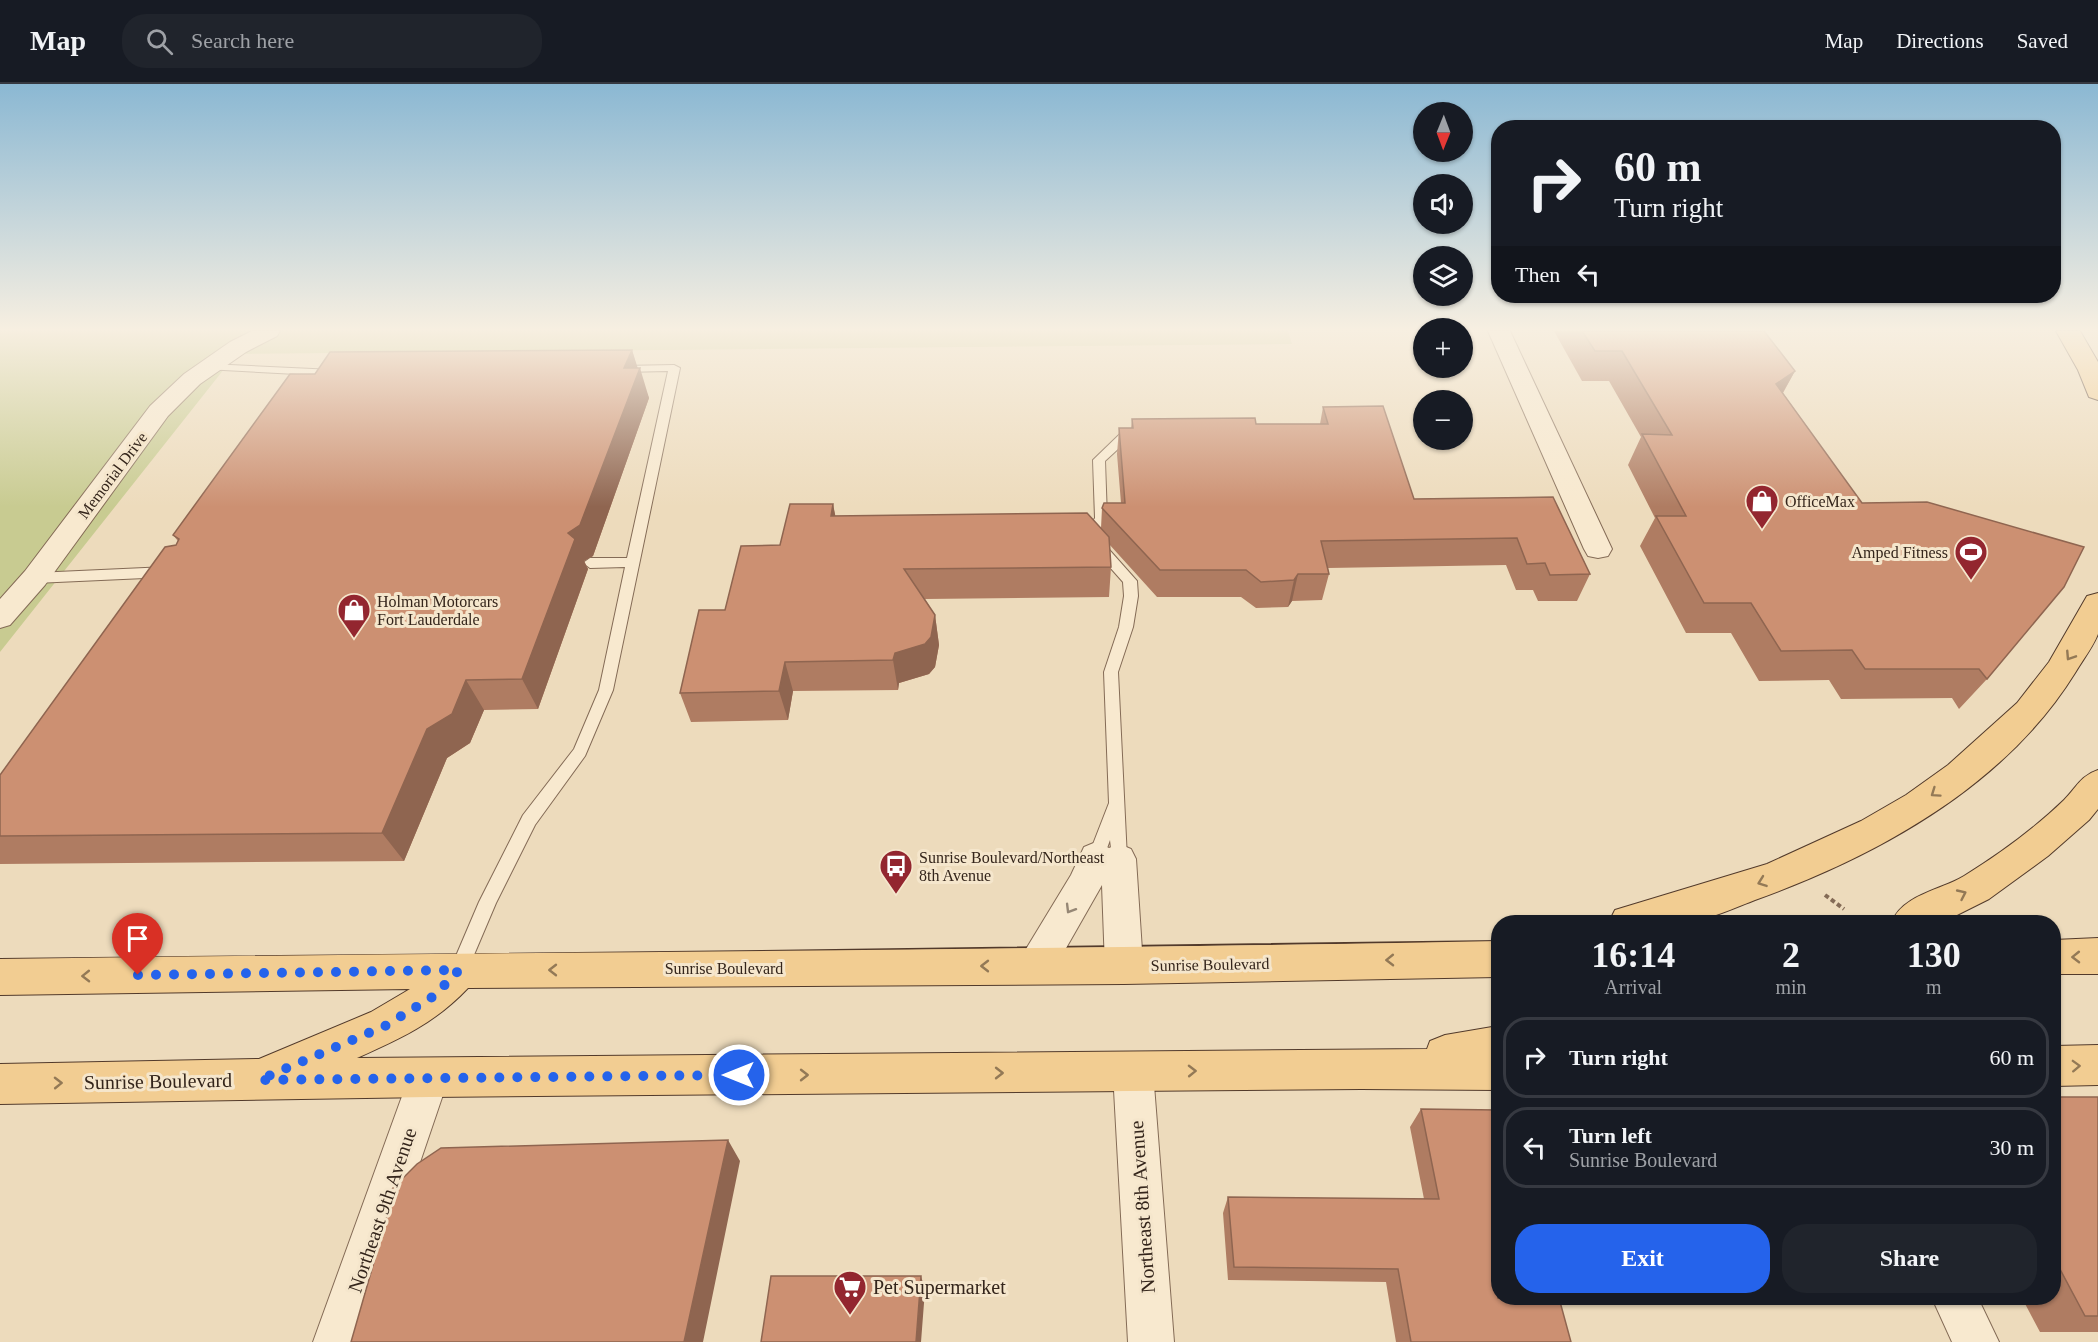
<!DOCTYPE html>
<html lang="en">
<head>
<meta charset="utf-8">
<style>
	:root { --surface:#171b24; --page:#20242c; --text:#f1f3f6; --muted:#9ea1a6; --line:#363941; --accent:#2563eb }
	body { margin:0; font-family:Georgia,serif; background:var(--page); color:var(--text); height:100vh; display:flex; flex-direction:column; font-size:22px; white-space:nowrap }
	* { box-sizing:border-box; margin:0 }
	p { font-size:20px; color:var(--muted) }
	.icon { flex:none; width:33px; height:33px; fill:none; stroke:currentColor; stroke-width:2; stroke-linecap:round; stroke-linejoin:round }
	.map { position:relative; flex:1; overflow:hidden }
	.panel { position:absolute; left:1491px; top:831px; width:570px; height:390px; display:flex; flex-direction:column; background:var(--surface); border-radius:24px; box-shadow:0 2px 4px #0004 }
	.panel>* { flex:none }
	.hud { position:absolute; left:1491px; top:36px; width:570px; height:183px; border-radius:24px; box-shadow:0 2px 4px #0004; background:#171b24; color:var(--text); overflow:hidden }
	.needle { width:39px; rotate:181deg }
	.controls { position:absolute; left:1413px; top:18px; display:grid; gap:12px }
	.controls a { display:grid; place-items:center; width:60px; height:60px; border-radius:50%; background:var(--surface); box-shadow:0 2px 4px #0004; font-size:30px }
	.pin { position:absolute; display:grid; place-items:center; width:51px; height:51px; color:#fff; margin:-62px -26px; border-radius:50% 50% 50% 0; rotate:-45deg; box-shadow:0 0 6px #0007 }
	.pin .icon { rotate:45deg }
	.me { position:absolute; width:66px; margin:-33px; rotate:270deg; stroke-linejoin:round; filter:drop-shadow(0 0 4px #0008) }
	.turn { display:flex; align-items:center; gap:21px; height:126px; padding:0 24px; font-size:27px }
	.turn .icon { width:78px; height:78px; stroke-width:2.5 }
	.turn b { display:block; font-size:42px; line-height:51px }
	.then { display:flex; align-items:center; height:57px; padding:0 24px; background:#0003; gap:12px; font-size:22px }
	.eta { display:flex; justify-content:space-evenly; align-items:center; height:102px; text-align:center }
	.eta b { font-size:36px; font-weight:700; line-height:42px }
	.button { display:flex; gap:12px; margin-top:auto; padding:12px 24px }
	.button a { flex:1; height:69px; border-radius:24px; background:var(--accent); color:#fff; font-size:24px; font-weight:700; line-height:69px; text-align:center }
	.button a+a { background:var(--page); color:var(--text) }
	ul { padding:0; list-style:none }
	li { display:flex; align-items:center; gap:18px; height:81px; margin:0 12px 9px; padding:0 12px; border:3px solid var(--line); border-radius:24px }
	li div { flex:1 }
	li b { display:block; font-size:22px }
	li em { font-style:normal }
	header { display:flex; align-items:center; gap:36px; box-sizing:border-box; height:84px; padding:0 30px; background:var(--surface); border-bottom:2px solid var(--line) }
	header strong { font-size:28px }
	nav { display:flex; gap:33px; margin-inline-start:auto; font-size:21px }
	.search { width:420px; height:54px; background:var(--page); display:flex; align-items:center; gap:15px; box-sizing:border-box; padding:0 21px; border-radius:24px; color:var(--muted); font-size:22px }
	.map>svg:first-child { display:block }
	.green { fill:#c8cb91 }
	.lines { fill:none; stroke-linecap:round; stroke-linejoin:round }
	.lane-casing { stroke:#846b56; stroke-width:2 }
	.street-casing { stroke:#846b56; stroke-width:2 }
	.primary-casing { stroke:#523a2b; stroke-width:2 }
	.path { stroke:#846b56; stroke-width:4; stroke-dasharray:4.5 3; stroke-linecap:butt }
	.lane { fill:#f8e9cf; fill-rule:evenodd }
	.street { fill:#f8e9cf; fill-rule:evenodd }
	.primary { fill:#f2cd92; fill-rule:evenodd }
	.wall { fill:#af7c62 }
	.shaded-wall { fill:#8f6550 }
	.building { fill:#cc9072; stroke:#8f6550; stroke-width:1.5 }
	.oneway { stroke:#937956 }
	.oneway2 { stroke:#968775 }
	.route { stroke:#2563eb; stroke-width:10; stroke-dasharray:0 18 }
	.labels { text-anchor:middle; stroke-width:6; stroke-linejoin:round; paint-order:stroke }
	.street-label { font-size:16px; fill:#34251b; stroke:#f5e6cc }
	.poi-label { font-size:16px; fill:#34251b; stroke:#f5e6cc; text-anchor:start }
	.near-street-label { font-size:20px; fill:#34251b; stroke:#f5e6cc }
	.near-poi-label { font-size:20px; fill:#34251b; stroke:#f5e6cc; text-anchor:start }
</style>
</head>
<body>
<header>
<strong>Map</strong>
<div class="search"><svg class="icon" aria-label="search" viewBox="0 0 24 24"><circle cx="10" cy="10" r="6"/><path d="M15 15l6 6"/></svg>Search here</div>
<nav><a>Map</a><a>Directions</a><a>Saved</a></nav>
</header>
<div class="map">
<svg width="2098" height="1258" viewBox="0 0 2098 1258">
	<rect width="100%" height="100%" fill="#eddbbc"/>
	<path class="green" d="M 0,247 L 1288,247 L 1292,260 L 236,270 L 0,568 Z"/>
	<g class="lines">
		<g class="lane-casing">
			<path id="lane" d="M 209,280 L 334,286 L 340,289 L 334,292 L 205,285 L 203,283 Z
				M 674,281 L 680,284 L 613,606 L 585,672 L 535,741 L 496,819 L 465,892 L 459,894 L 453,892 L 450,886 L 479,818 L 523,731 L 574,665 L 599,606 L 625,483 L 590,484 L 583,479 L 590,474 L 627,474 L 668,287 L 622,288 L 616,285 L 622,282 Z
				M 1126,347 L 1130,348 L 1130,354 L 1105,377 L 1107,434 L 1097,452 L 1137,497 L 1138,512 L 1133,543 L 1118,588 L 1127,775 L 1125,780 L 1119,782 L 1113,780 L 1110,756 L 1102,778 L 1096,780 L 1090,778 L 1088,773 L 1109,719 L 1104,588 L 1119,543 L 1124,512 L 1123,498 L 1083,453 L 1095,434 L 1093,376 L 1122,348 Z
				M 167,483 L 174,488 L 167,493 L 35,499 L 28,494 L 35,489 Z"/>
		</g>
		<g class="street-casing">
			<path id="street" d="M 252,247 L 280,247 L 277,252 L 246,268 L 200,300 L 168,332 L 45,501 L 10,541 L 0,544 L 0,515 L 25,487 L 150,322 L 184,290 L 230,258 Z
				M 1488,247 L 1510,247 L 1612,465 L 1608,472 L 1598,474 L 1588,472 L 1584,465 Z
				M 1096,758 L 1109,764 L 1119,760 L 1131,765 L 1136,775 L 1143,882 L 1137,894 L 1124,899 L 1111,894 L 1105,882 L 1102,801 L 1049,894 L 1036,899 L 1023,894 L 1017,882 L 1023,870 L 1071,791 L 1084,763 Z
				M 1133,969 L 1147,974 L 1153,988 L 1174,1258 L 1128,1258 L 1113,988 L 1119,974 Z
				M 429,974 L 443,979 L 449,993 L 359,1258 L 313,1258 L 409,993 L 415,979 Z
				M 1932,1214 L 1978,1214 L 1999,1258 L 1952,1258 Z"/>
		</g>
		<g class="primary-casing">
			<path id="primary" d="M 2056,247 L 2080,247 L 2098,278 L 2098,316 L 2089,313 L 2078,286 Z
				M 2098,509 C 2098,521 2098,539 2098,550 C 2093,563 2082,577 2075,589 C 2005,702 1877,772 1755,816 C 1734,824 1709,836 1686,838 C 1661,841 1634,838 1609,838 L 1615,826 L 1767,780 L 1861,737 L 1906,711 L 1948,681 L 2017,619 L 2049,578 L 2087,512 Z
				M 2098,686 L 2098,725 L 2089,736 L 2048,772 L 1989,815 L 1943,838 L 1892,838 C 1902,811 1941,806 1964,792 C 1998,771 2035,744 2064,716 C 2077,703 2080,692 2098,686 Z
				M 2098,854 L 2098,890 L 2054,890 L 2054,856 Z
				M 1498,857 L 1498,893 L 1124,900 L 468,904 C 435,939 400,955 357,974 L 1427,965 L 1430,957 L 1445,951 L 1498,942 L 1498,1006 L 1361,1005 L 429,1013 L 0,1020 L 0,980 L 259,975 L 371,928 L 410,905 L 0,911 L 0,875 C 499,868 999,867 1498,857 Z
				M 2098,961 L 2098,1001 L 2054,1002 L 2054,962 Z"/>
		</g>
		<path class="path" d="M 1825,811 L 1844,825"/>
		<use href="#lane" class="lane"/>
		<use href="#street" class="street"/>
		<use href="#primary" class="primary"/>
	</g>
	<path class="wall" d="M 1554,247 L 1764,247 L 1795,287 L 1783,309 L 1987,595 L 1959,625 L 1952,614 L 1841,615 L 1829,596 L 1759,597 L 1731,549 L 1686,549 L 1640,462 L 1655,434 L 1628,381 L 1641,353 L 1609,297 L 1582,297 Z
		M 632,266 L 637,284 L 649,314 L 593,472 L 584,477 L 588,485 L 538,625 L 484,626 L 470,659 L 447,674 L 404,777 L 0,780 L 0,691 L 176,461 L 178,457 L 173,451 L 315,290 Z
		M 1323,323 L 1414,415 L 1553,413 L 1590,490 L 1577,517 L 1538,517 L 1533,506 L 1516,506 L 1506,481 L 1328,484 L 1329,490 L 1322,516 L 1292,517 L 1288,523 L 1256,524 L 1241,513 L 1157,513 L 1109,460 L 1111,483 L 1109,513 L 925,515 L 935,531 L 939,561 L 935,583 L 929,590 L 899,599 L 898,606 L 793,607 L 788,636 L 691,638 L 680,609 L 725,526 L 780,461 L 833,420 L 835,432 L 1101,444 L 1102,424 L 1121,419 L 1117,370 L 1119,344 L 1131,344 L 1132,335 L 1256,340 L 1320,340 Z
		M 2054,1013 L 2098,1013 L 2098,1248 L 2040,1248 L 2022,1214 L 2054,1214 Z
		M 1421,1025 L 1571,1258 L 1396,1258 L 1386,1198 L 1228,1196 L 1223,1129 L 1228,1113 L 1424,1115 L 1410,1043 Z"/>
	<path class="shaded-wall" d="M 632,266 L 639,288 L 640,284 L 649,314 L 593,472 L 584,477 L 588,485 L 538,625 L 522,595 L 568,449 L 624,284 Z
		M 1795,287 L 1778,317 L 1776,300 Z
		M 833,420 L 839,450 L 831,432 Z
		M 1298,490 L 1292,517 L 1288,523 L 1294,496 Z
		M 935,531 L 939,561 L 935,583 L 929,590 L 899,599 L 898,606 L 893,576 L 895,569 Z
		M 785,578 L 793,607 L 788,636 L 779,607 Z
		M 466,596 L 484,626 L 470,659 L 447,674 L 404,777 L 382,749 L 427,645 Z
		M 728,1056 L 740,1077 L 703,1258 L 684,1258 Z
		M 921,1192 L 925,1206 L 921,1258 L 916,1258 Z"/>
	<path class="building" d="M 1582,247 L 1764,247 L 1795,287 L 1776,300 L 1862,419 L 1927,418 L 2084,463 L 2064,503 L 1987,595 L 1979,585 L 1865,585 L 1852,566 L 1781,567 L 1751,519 L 1704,519 L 1656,432 L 1686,432 L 1642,350 L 1672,351 L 1622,267 L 1595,267 Z
		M 632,266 L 624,284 L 640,284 L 580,441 L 568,449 L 575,455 L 522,595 L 466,596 L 452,630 L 427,645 L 382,749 L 0,752 L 0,691 L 165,463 L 176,461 L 179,455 L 173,451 L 290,290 L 315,290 L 330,268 Z
		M 1383,322 L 1414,415 L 1553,413 L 1590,490 L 1550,491 L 1545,479 L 1527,480 L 1517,454 L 1321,457 L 1329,490 L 1298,490 L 1294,496 L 1261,498 L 1246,486 L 1160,486 L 1102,424 L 1104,419 L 1125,419 L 1119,344 L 1133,344 L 1132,335 L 1255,334 L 1256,340 L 1328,340 L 1323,323 Z
		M 790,420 L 833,420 L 831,432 L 1087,429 L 1109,453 L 1111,483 L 904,485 L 935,531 L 931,553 L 925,560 L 895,569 L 893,576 L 785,578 L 779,607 L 680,609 L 699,526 L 725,526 L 741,462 L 780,461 Z
		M 2054,1013 L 2098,1013 L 2098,1232 L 2085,1232 L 2054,1174 Z
		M 1421,1025 L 1498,1026 L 1498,1214 L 1559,1214 L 1571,1258 L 1411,1258 L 1398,1185 L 1234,1183 L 1228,1113 L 1439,1115 Z
		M 728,1056 L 684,1258 L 351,1258 L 386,1136 L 392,1105 L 417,1080 L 441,1064 Z
		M 771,1192 L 921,1192 L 916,1258 L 761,1258 Z"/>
	<defs><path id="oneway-chevron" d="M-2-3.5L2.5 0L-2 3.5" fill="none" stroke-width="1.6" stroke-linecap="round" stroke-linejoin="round" transform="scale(1.5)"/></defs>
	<g class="oneway">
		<use href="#oneway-chevron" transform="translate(2070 572) rotate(123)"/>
		<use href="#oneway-chevron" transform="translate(1935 709) rotate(145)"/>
		<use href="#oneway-chevron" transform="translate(1762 798) rotate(160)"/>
		<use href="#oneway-chevron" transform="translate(1962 810) rotate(-25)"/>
		<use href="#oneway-chevron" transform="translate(2076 873) rotate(179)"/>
		<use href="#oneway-chevron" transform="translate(1390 876) rotate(179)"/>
		<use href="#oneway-chevron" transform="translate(985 882) rotate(180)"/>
		<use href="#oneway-chevron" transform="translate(553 886) rotate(180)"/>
		<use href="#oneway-chevron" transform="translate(86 892) rotate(179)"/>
		<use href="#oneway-chevron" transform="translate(2076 982) rotate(-2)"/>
		<use href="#oneway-chevron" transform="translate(1192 987) rotate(-1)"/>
		<use href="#oneway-chevron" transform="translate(999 989)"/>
		<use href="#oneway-chevron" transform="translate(804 991)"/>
		<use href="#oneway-chevron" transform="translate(58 999) rotate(-1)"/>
	</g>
	<use class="oneway2" href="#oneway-chevron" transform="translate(1070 825) rotate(121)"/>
	<linearGradient id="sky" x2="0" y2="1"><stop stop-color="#8bb8d3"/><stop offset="0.58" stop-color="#f7efe1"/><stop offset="1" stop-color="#f7efe1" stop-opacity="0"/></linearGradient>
	<rect width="2098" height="423" fill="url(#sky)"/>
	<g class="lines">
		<path class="route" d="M 138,891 L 459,886 L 434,912 L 385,942 L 259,996 L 739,991"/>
	</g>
	<defs>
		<g id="shop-pin" transform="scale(1.725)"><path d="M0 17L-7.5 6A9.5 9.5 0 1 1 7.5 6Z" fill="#93262f" stroke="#f5e6cc"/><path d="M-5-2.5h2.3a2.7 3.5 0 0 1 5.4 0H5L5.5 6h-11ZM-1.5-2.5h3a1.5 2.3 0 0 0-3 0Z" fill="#fff"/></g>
		<g id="stadium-pin" transform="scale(1.725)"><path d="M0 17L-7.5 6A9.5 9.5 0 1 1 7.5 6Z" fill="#93262f" stroke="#f5e6cc"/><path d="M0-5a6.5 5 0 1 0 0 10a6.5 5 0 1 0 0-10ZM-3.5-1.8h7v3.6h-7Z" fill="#fff"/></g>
		<g id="bus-pin" transform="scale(1.725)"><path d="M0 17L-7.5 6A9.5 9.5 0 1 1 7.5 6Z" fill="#93262f" stroke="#f5e6cc"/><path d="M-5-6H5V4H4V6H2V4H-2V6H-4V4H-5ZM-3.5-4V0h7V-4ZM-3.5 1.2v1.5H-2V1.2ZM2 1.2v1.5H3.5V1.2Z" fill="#fff"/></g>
		<g id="supermarket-pin" transform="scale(1.725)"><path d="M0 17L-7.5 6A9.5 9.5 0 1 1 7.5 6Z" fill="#93262f" stroke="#f5e6cc"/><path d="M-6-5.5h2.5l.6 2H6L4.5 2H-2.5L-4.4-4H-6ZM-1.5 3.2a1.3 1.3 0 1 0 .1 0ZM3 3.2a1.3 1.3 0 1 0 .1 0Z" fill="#fff"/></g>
	</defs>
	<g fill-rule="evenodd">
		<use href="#shop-pin" x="1762" y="417"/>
		<use href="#stadium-pin" x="1971" y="468"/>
		<use href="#shop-pin" x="354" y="526"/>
		<use href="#bus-pin" x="896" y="782"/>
		<use href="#supermarket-pin" x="850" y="1203"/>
	</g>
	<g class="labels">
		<g class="street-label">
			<text transform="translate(112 391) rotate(-53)" y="6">Memorial Drive</text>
			<text transform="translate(1210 880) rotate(-1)" y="6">Sunrise Boulevard</text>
			<text x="724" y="890">Sunrise Boulevard</text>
		</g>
		<g class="poi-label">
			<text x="1785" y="423">OfficeMax</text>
			<text x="1948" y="474" text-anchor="end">Amped Fitness</text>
			<text x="377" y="523">Holman Motorcars<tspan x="377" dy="18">Fort Lauderdale</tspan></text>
			<text x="919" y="779">Sunrise Boulevard/Northeast<tspan x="919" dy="18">8th Avenue</tspan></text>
		</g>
		<g class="near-street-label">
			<text transform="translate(158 997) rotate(-1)" y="7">Sunrise Boulevard</text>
			<text transform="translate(1142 1123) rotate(-94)" y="7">Northeast 8th Avenue</text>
			<text transform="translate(382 1126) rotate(-71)" y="7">Northeast 9th Avenue</text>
		</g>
		<g class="near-poi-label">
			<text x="873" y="1210">Pet Supermarket</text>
		</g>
	</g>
</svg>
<div class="controls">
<a><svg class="needle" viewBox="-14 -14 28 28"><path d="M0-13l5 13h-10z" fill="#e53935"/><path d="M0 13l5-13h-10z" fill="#9ea1a6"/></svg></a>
<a><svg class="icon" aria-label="sound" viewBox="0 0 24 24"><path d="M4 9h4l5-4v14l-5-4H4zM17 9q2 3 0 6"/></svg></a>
<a><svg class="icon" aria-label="layers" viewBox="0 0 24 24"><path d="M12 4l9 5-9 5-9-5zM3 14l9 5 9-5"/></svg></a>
<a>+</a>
<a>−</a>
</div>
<div class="pin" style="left:138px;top:891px;background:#d93025"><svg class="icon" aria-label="arrive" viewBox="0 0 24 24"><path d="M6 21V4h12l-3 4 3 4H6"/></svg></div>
<svg class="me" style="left:739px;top:991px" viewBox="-20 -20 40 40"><circle r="17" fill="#2563eb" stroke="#fff" stroke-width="3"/><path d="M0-11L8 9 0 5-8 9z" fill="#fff"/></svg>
<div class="hud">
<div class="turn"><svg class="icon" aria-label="right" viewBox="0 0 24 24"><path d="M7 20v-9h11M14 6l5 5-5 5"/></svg><div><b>60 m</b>Turn right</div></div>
<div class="then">Then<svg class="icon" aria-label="left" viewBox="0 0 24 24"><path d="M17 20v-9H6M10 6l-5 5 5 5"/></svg></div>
</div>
<section class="panel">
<div class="eta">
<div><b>16:14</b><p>Arrival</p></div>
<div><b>2</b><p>min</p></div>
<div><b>130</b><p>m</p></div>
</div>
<ul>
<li><svg class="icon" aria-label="right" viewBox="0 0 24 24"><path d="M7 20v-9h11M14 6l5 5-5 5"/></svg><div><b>Turn right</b></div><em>60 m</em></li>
<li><svg class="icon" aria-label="left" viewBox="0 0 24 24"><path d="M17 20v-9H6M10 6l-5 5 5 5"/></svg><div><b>Turn left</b><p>Sunrise Boulevard</p></div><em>30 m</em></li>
</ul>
<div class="button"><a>Exit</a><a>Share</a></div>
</section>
</div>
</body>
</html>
